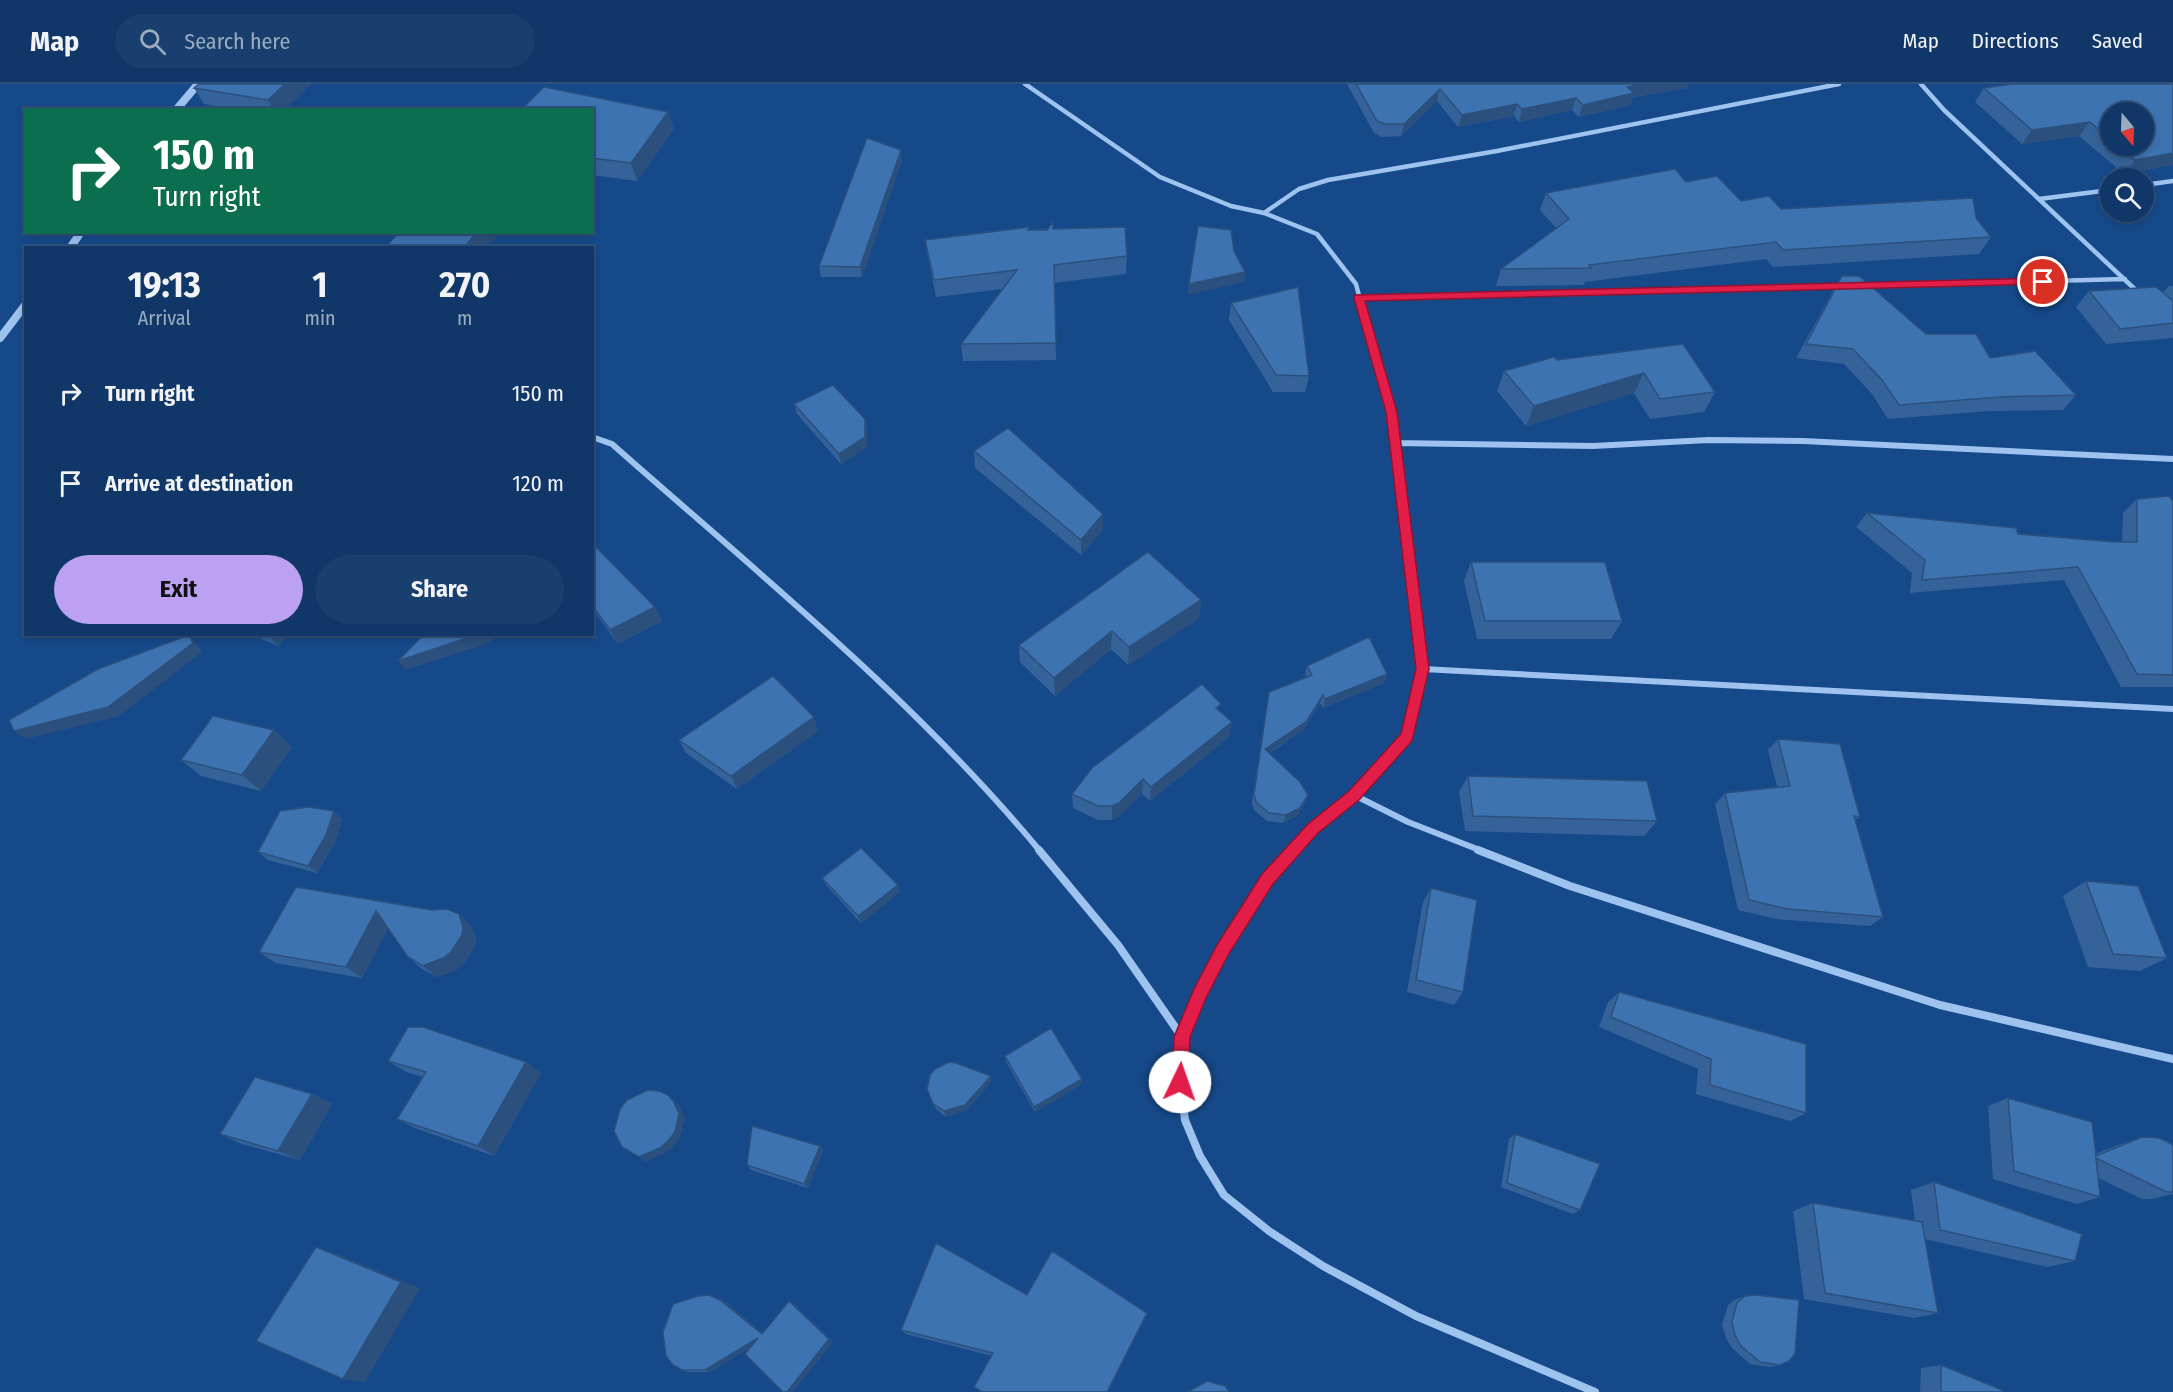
<!DOCTYPE html>
<html lang="en">
<head>
<meta charset="utf-8">
<style>
	:root { --surface:#103768; --page:#193f6e; --text:#f1f3f6; --muted:#9cacc0; --line:#30517c; --accent:#bca0f2 }
	body { margin:0; font-family:"Fira Sans Condensed",sans-serif; background:var(--page); color:var(--text); height:100vh; display:flex; flex-direction:column; font-size:22px; white-space:nowrap }
	* { box-sizing:border-box; margin:0 }
	p { font-size:20px; color:var(--muted) }
	.icon { flex:none; width:33px; height:33px; fill:none; stroke:currentColor; stroke-width:2; stroke-linecap:round; stroke-linejoin:round }
	.map { position:relative; flex:1; overflow:hidden }
	.details { position:absolute; left:24px; top:162px; width:570px; height:390px; display:flex; flex-direction:column; background:var(--surface); border-radius:0px; box-shadow:0 3px 9px #0003,0 0 0 2px var(--line) }
	.details>* { flex:none }
	.guide { position:absolute; left:24px; top:24px; width:570px; height:126px; border-radius:0px; box-shadow:0 3px 9px #0003,0 0 0 2px var(--line); background:#0b6e4f; color:#fff; overflow:hidden }
	.needle { width:39px; rotate:161deg }
	.tools { position:absolute; left:2100px; top:18px; display:grid; gap:12px }
	.tools a { display:grid; place-items:center; width:54px; height:54px; border-radius:50%; background:var(--surface); box-shadow:0 3px 9px #0003,0 0 0 2px var(--line); font-size:30px }
	.pin { position:absolute; display:grid; place-items:center; width:51px; height:51px; color:#fff; margin:-26px; border:3px solid #fff; border-radius:50%; box-shadow:0 2px 6px #0007 }
	.me { position:absolute; width:66px; margin:-33px; rotate:3deg; stroke-linejoin:round; filter:drop-shadow(0 0 4px #0008) }
	.turn { display:flex; align-items:center; gap:21px; height:126px; padding:0 30px; font-size:27px }
	.turn .icon { width:78px; height:78px; stroke-width:2.5 }
	.turn b { display:block; font-size:42px; line-height:51px }
	.eta { display:flex; justify-content:space-evenly; align-items:center; height:102px; text-align:center }
	.eta b { font-size:36px; font-weight:700; line-height:42px }
	.primary-button { display:flex; gap:12px; margin-top:auto; padding:12px 30px }
	.primary-button a { flex:1; height:69px; border-radius:36px; background:var(--accent); color:#111; font-size:24px; font-weight:700; line-height:69px; text-align:center }
	.primary-button a+a { background:var(--page); color:var(--text) }
	ul { padding:0; list-style:none }
	li { display:flex; align-items:center; gap:18px; height:90px; padding:0 30px }
	li div { flex:1 }
	li b { display:block; font-size:22px }
	li em { font-style:normal }
	header { display:flex; align-items:center; gap:36px; box-sizing:border-box; height:84px; padding:0 30px; background:var(--surface); border-bottom:2px solid var(--line) }
	header strong { font-size:28px }
	nav { display:flex; gap:33px; margin-inline-start:auto; font-size:21px }
	.search { width:420px; height:54px; background:var(--page); display:flex; align-items:center; gap:15px; box-sizing:border-box; padding:0 21px; border-radius:33px; color:var(--muted); font-size:22px }
	.map>svg:first-child { display:block }
	.lines { fill:none; stroke-linecap:round; stroke-linejoin:round }
	.minor-far2 { stroke:#9ec3ef; stroke-width:4.5 }
	.minor-far1 { stroke:#9ec3ef; stroke-width:6 }
	.minor { stroke:#9ec3ef; stroke-width:8 }
	.tertiary { stroke:#9ec3ef; stroke-width:8 }
	.wall { fill:#356399; fill-rule:evenodd }
	.shaded-wall { fill:#2b507d }
	.building { fill:#3e73b2; stroke:#2b507d; stroke-width:1.5 }
	.route { fill:#e11d48; stroke:#92132f; stroke-width:1.5 }
</style>
</head>
<body>
<header>
<strong>Map</strong>
<div class="search"><svg class="icon" aria-label="search" viewBox="0 0 24 24"><circle cx="10" cy="10" r="6"/><path d="M15 15l6 6"/></svg>Search here</div>
<nav><a>Map</a><a>Directions</a><a>Saved</a></nav>
</header>
<div class="map">
<svg width="2173" height="1308" viewBox="0 0 2173 1308">
	<rect width="100%" height="100%" fill="#16498a"/>
	<g class="lines">
		<path class="minor-far2" d="M 1025,0 L 1160,93 L 1231,122 L 1264,129 L 1317,150 L 1356,200 L 1392,339
			M 1921,0 L 1944,26 L 2140,210
			M 2144,101 L 2173,97
			M 2039,115 L 2110,106
			M 1264,129 L 1299,105 L 1328,96 L 1497,67 L 1839,0
			M 1864,202 L 2125,195
			M 1359,214 L 1842,203"/>
		<path class="minor-far1" d="M 592,353 L 612,360 C 759,490 914,615 1040,767
			M 1395,359 L 1593,362 L 1708,356 L 1803,357 L 2173,375
			M 1423,585 L 2173,625
			M 1354,711 L 1407,653 L 1423,585 L 1392,338
			M 1292,767 L 1354,711 L 1408,738 L 1482,767"/>
		<path class="minor" d="M 1039,766 L 1118,861 L 1182,953 L 1180,998 L 1185,1036 L 1200,1072 L 1224,1111 L 1269,1147 L 1323,1182 L 1416,1232 L 1595,1308
			M 1478,766 L 1570,802 L 1940,921 L 2173,975
			M 1182,953 C 1210,886 1243,819 1293,766"/>
		<path class="tertiary" d="M 176,26 L 198,0
			M 70,164 L 81,148
			M 0,254 L 26,220"/>
	</g>
	<path class="wall" d="M 311,0 L 284,26 L 238,26 L 204,20 L 194,4 Z
		M 1347,0 L 1688,0 L 1687,4 L 1633,13 L 1630,21 L 1579,33 L 1572,26 L 1519,38 L 1514,32 L 1458,43 L 1437,17 L 1401,52 L 1382,53 L 1374,49 Z
		M 2008,0 L 2173,0 L 2173,81 L 2124,90 L 2079,52 L 2022,60 L 1975,18 L 1984,4 ZM 2110,28 L 2144,62 L 2110,62 Z
		M 592,26 L 674,45 L 637,97 L 592,91 Z
		M 902,76 L 862,193 L 821,193 L 819,182 Z
		M 1686,98 L 1741,117 L 1781,125 L 1976,134 L 1991,153 L 1979,170 L 1773,183 L 1766,175 L 1585,198 L 1584,201 L 1496,202 L 1501,185 L 1556,144 L 1540,126 L 1546,109 Z
		M 1053,145 L 1127,172 L 1126,190 L 1054,199 L 1056,276 L 963,277 L 961,260 L 1003,205 L 936,213 L 928,173 L 925,156 L 1029,146 Z
		M 1842,192 L 1926,250 L 1990,274 L 2076,311 L 2063,326 L 1989,327 L 1888,335 L 1872,310 L 1844,280 L 1796,274 L 1833,207 Z
		M 2169,202 L 2173,202 L 2173,254 L 2106,260 L 2076,223 L 2089,207 L 2163,208 Z
		M 1231,219 L 1309,292 L 1305,308 L 1273,308 L 1229,236 Z
		M 1683,260 L 1715,308 L 1704,328 L 1650,335 L 1634,309 L 1526,342 L 1497,307 L 1504,287 L 1557,276 Z
		M 794,320 L 865,335 L 867,345 L 867,363 L 841,380 L 797,330 Z
		M 974,367 L 1103,446 L 1081,471 L 975,384 Z
		M 2137,415 L 2173,417 L 2173,603 L 2121,603 L 2064,496 L 1910,509 L 1912,489 L 1856,443 L 1867,429 L 2018,450 L 2122,458 L 2123,429 Z
		M 592,459 L 655,523 L 662,537 L 618,560 L 592,524 Z
		M 1471,478 L 1622,537 L 1611,555 L 1477,555 L 1464,497 Z
		M 1201,516 L 1199,534 L 1128,581 L 1111,565 L 1055,612 L 1020,578 L 1019,561 Z
		M 250,550 L 288,550 L 278,562 Z
		M 1307,582 L 1387,590 L 1384,599 L 1323,624 L 1320,619 L 1303,646 L 1270,669 L 1305,719 L 1297,732 L 1283,739 L 1267,737 L 1254,726 L 1252,718 L 1269,608 L 1306,593 L 1305,591 Z
		M 1219,627 L 1229,653 L 1150,717 L 1142,710 L 1118,733 L 1112,736 L 1098,736 L 1073,724 L 1072,710 Z
		M 274,646 L 292,663 L 261,707 L 201,692 L 181,676 Z
		M 818,647 L 737,705 L 686,669 L 679,656 Z
		M 1778,655 L 1860,733 L 1855,736 L 1883,833 L 1870,842 L 1776,835 L 1738,826 L 1715,720 L 1725,709 L 1777,703 L 1768,666 Z
		M 1468,692 L 1657,737 L 1644,752 L 1465,747 L 1459,708 Z
		M 342,735 L 335,759 L 317,789 L 268,776 L 258,768 Z
		M 822,794 L 900,808 L 861,839 L 826,801 Z
		M 2086,797 L 2167,874 L 2140,887 L 2088,883 L 2063,812 Z
		M 1431,804 L 1463,908 L 1454,921 L 1407,908 L 1423,818 Z
		M 459,830 L 471,842 L 476,854 L 475,863 L 464,879 L 456,886 L 437,893 L 422,885 L 408,873 L 388,844 L 362,894 L 276,879 L 259,868 Z
		M 1619,908 L 1806,1029 L 1790,1037 L 1696,1010 L 1698,985 L 1599,943 L 1608,918 Z
		M 1005,972 L 1082,1000 L 1035,1028 L 1006,978 Z
		M 388,977 L 541,989 L 494,1072 L 415,1044 L 397,1035 L 423,993 L 406,988 Z
		M 992,997 L 967,1026 L 946,1033 L 936,1025 L 927,1005 Z
		M 312,1010 L 332,1020 L 300,1076 L 242,1060 L 220,1050 Z
		M 2008,1014 L 2095,1070 L 2118,1061 L 2142,1053 L 2173,1061 L 2173,1110 L 2151,1115 L 2142,1115 L 2098,1094 L 2100,1113 L 2077,1120 L 1993,1095 L 1988,1022 Z
		M 1515,1050 L 1580,1126 L 1573,1130 L 1501,1103 L 1509,1055 Z
		M 820,1062 L 823,1066 L 808,1104 L 751,1086 L 747,1081 Z
		M 1934,1098 L 2075,1177 L 2047,1183 L 1925,1155 L 1938,1229 L 1914,1234 L 1804,1215 L 1793,1127 L 1813,1119 L 1915,1137 L 1911,1106 Z
		M 1027,1211 L 1147,1229 L 1108,1308 L 981,1308 L 974,1303 L 992,1272 L 906,1250 L 901,1246 Z
		M 1745,1212 L 1780,1281 L 1770,1283 L 1750,1280 L 1732,1264 L 1726,1254 L 1722,1241 L 1728,1221 L 1736,1215 Z
		M 720,1216 L 726,1218 L 762,1249 L 793,1219 L 833,1258 L 749,1264 L 710,1288 L 688,1288 L 682,1286 Z
		M 1941,1281 L 2002,1308 L 1920,1308 L 1921,1284 Z"/>
	<path class="shaded-wall" d="M 285,0 L 311,0 L 284,26 L 274,26 L 268,16 Z
		M 1644,0 L 1688,0 L 1687,4 L 1633,13 L 1630,21 L 1579,33 L 1583,21 L 1627,3 Z
		M 1440,5 L 1437,17 L 1401,52 L 1404,40 Z
		M 1576,14 L 1572,26 L 1519,38 L 1522,25 Z
		M 1517,20 L 1514,32 L 1458,43 L 1462,31 Z
		M 668,28 L 674,45 L 637,97 L 631,79 Z
		M 2090,38 L 2079,52 L 2022,60 L 2032,46 Z
		M 901,66 L 902,76 L 862,193 L 860,183 Z
		M 2173,69 L 2173,81 L 2124,90 L 2135,76 Z
		M 477,148 L 501,148 L 487,164 L 467,164 L 466,161 Z
		M 1245,188 L 1244,198 L 1188,211 L 1189,200 Z
		M 1644,289 L 1634,309 L 1526,342 L 1534,322 Z
		M 865,335 L 867,345 L 867,363 L 841,380 L 839,370 Z
		M 1103,430 L 1103,446 L 1081,471 L 1081,456 Z
		M 1201,516 L 1199,534 L 1128,581 L 1129,563 Z
		M 655,523 L 662,537 L 618,560 L 610,546 Z
		M 1112,547 L 1111,565 L 1055,612 L 1054,594 Z
		M 267,550 L 288,550 L 278,562 Z
		M 479,550 L 504,550 L 483,561 L 405,586 L 398,577 Z
		M 189,551 L 198,561 L 202,568 L 119,632 L 26,655 L 14,647 Z
		M 1387,590 L 1384,599 L 1323,624 L 1325,615 Z
		M 1323,611 L 1320,619 L 1303,646 L 1263,673 L 1265,665 Z
		M 814,633 L 818,647 L 737,705 L 731,692 Z
		M 1232,638 L 1229,653 L 1150,717 L 1151,703 Z
		M 274,646 L 292,663 L 261,707 L 242,691 Z
		M 1143,695 L 1142,710 L 1118,733 L 1112,736 L 1112,722 Z
		M 1308,711 L 1305,719 L 1297,732 L 1283,739 L 1286,731 Z
		M 334,727 L 342,735 L 335,759 L 317,789 L 308,782 Z
		M 898,801 L 900,808 L 861,839 L 858,832 Z
		M 376,827 L 391,839 L 362,894 L 346,883 Z
		M 459,830 L 471,842 L 476,854 L 475,863 L 464,879 L 456,886 L 437,893 L 423,882 Z
		M 526,978 L 541,989 L 494,1072 L 478,1062 Z
		M 991,992 L 992,997 L 967,1026 L 946,1033 L 944,1027 Z
		M 1082,995 L 1082,1000 L 1035,1028 L 1034,1023 Z
		M 312,1010 L 332,1020 L 300,1076 L 278,1067 Z
		M 668,1011 L 680,1023 L 685,1035 L 680,1053 L 674,1062 L 665,1069 L 645,1078 L 639,1073 Z
		M 820,1062 L 823,1066 L 808,1104 L 804,1100 Z
		M 316,1163 L 337,1170 L 420,1204 L 365,1298 L 343,1295 Z
		M 720,1216 L 726,1218 L 766,1252 L 762,1250 Z
		M 789,1217 L 793,1219 L 833,1258 L 793,1308 L 787,1308 Z
		M 1147,1229 L 1108,1308 L 1107,1308 Z
		M 758,1254 L 762,1256 L 710,1288 L 705,1286 Z"/>
	<path class="building" d="M 199,0 L 285,0 L 268,16 L 194,4 Z
		M 1356,0 L 1644,0 L 1627,3 L 1634,9 L 1583,21 L 1576,14 L 1522,25 L 1517,20 L 1462,31 L 1440,5 L 1404,40 L 1385,40 L 1377,37 Z
		M 2012,0 L 2173,0 L 2173,69 L 2135,76 L 2118,62 L 2144,62 L 2144,28 L 2110,28 L 2110,55 L 2090,38 L 2032,46 L 1984,4 Z
		M 544,3 L 668,28 L 631,79 L 592,74 L 592,26 L 521,26 Z
		M 867,54 L 901,66 L 860,183 L 819,182 Z
		M 1675,85 L 1686,98 L 1717,92 L 1741,117 L 1769,112 L 1781,125 L 1973,114 L 1976,134 L 1991,153 L 1783,166 L 1776,158 L 1589,181 L 1591,184 L 1501,185 L 1569,135 L 1546,109 Z
		M 1053,138 L 1053,145 L 1125,143 L 1127,172 L 1054,181 L 1056,259 L 961,260 L 1017,186 L 934,196 L 925,156 L 1029,143 L 1028,146 L 1047,146 Z
		M 1198,142 L 1231,146 L 1234,167 L 1245,188 L 1189,200 Z
		M 399,148 L 477,148 L 466,161 L 472,164 L 385,164 Z
		M 1842,192 L 1859,192 L 1926,250 L 1976,250 L 1990,274 L 2035,267 L 2076,311 L 2001,313 L 1899,321 L 1882,296 L 1853,265 L 1806,260 Z
		M 1298,203 L 1309,292 L 1276,291 L 1231,219 Z
		M 2156,203 L 2173,217 L 2173,239 L 2120,245 L 2089,207 Z
		M 1683,260 L 1715,308 L 1660,315 L 1644,289 L 1534,322 L 1504,287 L 1554,273 L 1557,276 Z
		M 833,301 L 865,335 L 865,353 L 839,370 L 794,320 Z
		M 1008,344 L 1103,430 L 1081,456 L 974,367 Z
		M 2169,412 L 2173,417 L 2173,591 L 2137,590 L 2078,483 L 1922,496 L 1925,476 L 1867,429 L 2016,444 L 2018,450 L 2116,458 L 2137,458 L 2137,415 Z
		M 592,459 L 655,523 L 610,546 L 592,521 Z
		M 1148,468 L 1201,516 L 1129,563 L 1112,547 L 1054,594 L 1019,561 Z
		M 1471,478 L 1605,478 L 1622,537 L 1485,537 Z
		M 424,550 L 479,550 L 398,577 Z
		M 189,551 L 193,559 L 108,623 L 14,647 L 9,636 L 98,585 Z
		M 1369,553 L 1387,590 L 1325,615 L 1323,611 L 1306,638 L 1265,665 L 1300,698 L 1308,711 L 1300,724 L 1286,731 L 1269,729 L 1256,718 L 1254,710 L 1269,608 L 1312,591 L 1307,582 Z
		M 773,592 L 814,633 L 731,692 L 679,656 Z
		M 1202,600 L 1221,620 L 1216,624 L 1232,638 L 1151,703 L 1143,695 L 1119,719 L 1112,722 L 1098,722 L 1072,710 L 1092,684 Z
		M 213,632 L 274,646 L 242,691 L 181,676 Z
		M 1778,655 L 1840,660 L 1860,733 L 1854,732 L 1883,833 L 1788,825 L 1749,816 L 1725,709 L 1790,702 Z
		M 1468,692 L 1647,697 L 1657,737 L 1473,732 Z
		M 308,723 L 334,727 L 326,751 L 308,782 L 258,768 L 280,727 Z
		M 861,764 L 898,801 L 858,832 L 822,794 Z
		M 2086,797 L 2138,802 L 2167,874 L 2113,870 Z
		M 296,803 L 432,826 L 447,825 L 459,830 L 463,843 L 462,851 L 451,868 L 443,874 L 423,882 L 408,873 L 376,827 L 346,883 L 259,868 Z
		M 1431,804 L 1477,816 L 1463,908 L 1416,896 Z
		M 1619,908 L 1806,960 L 1806,1029 L 1710,1001 L 1711,975 L 1611,933 Z
		M 408,943 L 423,943 L 526,978 L 478,1062 L 397,1035 L 426,988 L 388,977 Z
		M 1051,944 L 1082,995 L 1034,1023 L 1005,972 Z
		M 949,978 L 956,979 L 991,992 L 965,1021 L 944,1027 L 933,1020 L 927,1005 L 930,991 L 935,985 Z
		M 255,993 L 312,1010 L 278,1067 L 220,1050 Z
		M 648,1006 L 659,1007 L 668,1011 L 674,1018 L 679,1030 L 675,1048 L 668,1057 L 660,1064 L 639,1073 L 622,1063 L 614,1047 L 620,1025 L 627,1016 Z
		M 2008,1014 L 2092,1038 L 2096,1072 L 2142,1053 L 2159,1054 L 2168,1058 L 2173,1061 L 2173,1108 L 2167,1108 L 2096,1074 L 2100,1113 L 2014,1087 Z
		M 752,1042 L 820,1062 L 804,1100 L 747,1081 Z
		M 1515,1050 L 1600,1080 L 1580,1126 L 1507,1099 Z
		M 1934,1098 L 2082,1150 L 2075,1177 L 1940,1146 Z
		M 1813,1119 L 1922,1138 L 1938,1229 L 1825,1209 Z
		M 936,1159 L 1027,1211 L 1052,1167 L 1147,1229 L 1107,1308 L 982,1308 L 974,1303 L 993,1269 L 901,1246 Z
		M 316,1163 L 401,1198 L 343,1295 L 256,1257 Z
		M 709,1211 L 720,1216 L 762,1250 L 789,1217 L 829,1255 L 787,1308 L 783,1308 L 745,1270 L 758,1254 L 705,1286 L 682,1286 L 673,1281 L 666,1272 L 663,1248 L 673,1220 L 698,1212 Z
		M 1755,1211 L 1799,1216 L 1795,1270 L 1789,1277 L 1780,1281 L 1760,1278 L 1741,1262 L 1735,1251 L 1732,1238 L 1737,1219 L 1745,1212 Z
		M 1941,1281 L 2002,1306 L 2002,1308 L 1941,1308 Z
		M 1207,1297 L 1225,1302 L 1229,1308 L 1188,1308 Z"/>
	<path class="route" d="M 2043,194 L 2048,198 L 2046,200 L 1365,217 L 1397,328 L 1429,585 L 1412,657 L 1359,716 L 1318,749 L 1273,800 L 1228,871 L 1206,914 L 1190,953 L 1188,998 L 1186,1004 L 1180,1006 L 1174,1004 L 1172,998 L 1174,953 L 1194,905 L 1217,861 L 1262,790 L 1308,740 L 1349,707 L 1401,650 L 1416,585 L 1386,328 L 1354,214 L 1355,211 Z"/>
</svg>
<div class="tools">
<a><svg class="needle" viewBox="-14 -14 28 28"><path d="M0-13l5 13h-10z" fill="#e53935"/><path d="M0 13l5-13h-10z" fill="#9cacc0"/></svg></a>
<a><svg class="icon" aria-label="search" viewBox="0 0 24 24"><circle cx="10" cy="10" r="6"/><path d="M15 15l6 6"/></svg></a>
</div>
<div class="pin" style="left:2043px;top:198px;background:#d93025"><svg class="icon" aria-label="arrive" viewBox="0 0 24 24"><path d="M6 21V4h12l-3 4 3 4H6"/></svg></div>
<svg class="me" style="left:1180px;top:998px" viewBox="-20 -20 40 40"><circle r="19" fill="#fff"/><path d="M0-13L10 11 0 6-10 11z" fill="#e11d48"/></svg>
<div class="guide">
<div class="turn"><svg class="icon" aria-label="right" viewBox="0 0 24 24"><path d="M7 20v-9h11M14 6l5 5-5 5"/></svg><div><b>150 m</b>Turn right</div></div>
</div>
<section class="details">
<div class="eta">
<div><b>19:13</b><p>Arrival</p></div>
<div><b>1</b><p>min</p></div>
<div><b>270</b><p>m</p></div>
</div>
<ul>
<li><svg class="icon" aria-label="right" viewBox="0 0 24 24"><path d="M7 20v-9h11M14 6l5 5-5 5"/></svg><div><b>Turn right</b></div><em>150 m</em></li>
<li><svg class="icon" aria-label="arrive" viewBox="0 0 24 24"><path d="M6 21V4h12l-3 4 3 4H6"/></svg><div><b>Arrive at destination</b></div><em>120 m</em></li>
</ul>
<div class="primary-button"><a>Exit</a><a>Share</a></div>
</section>
</div>
</body>
</html>
